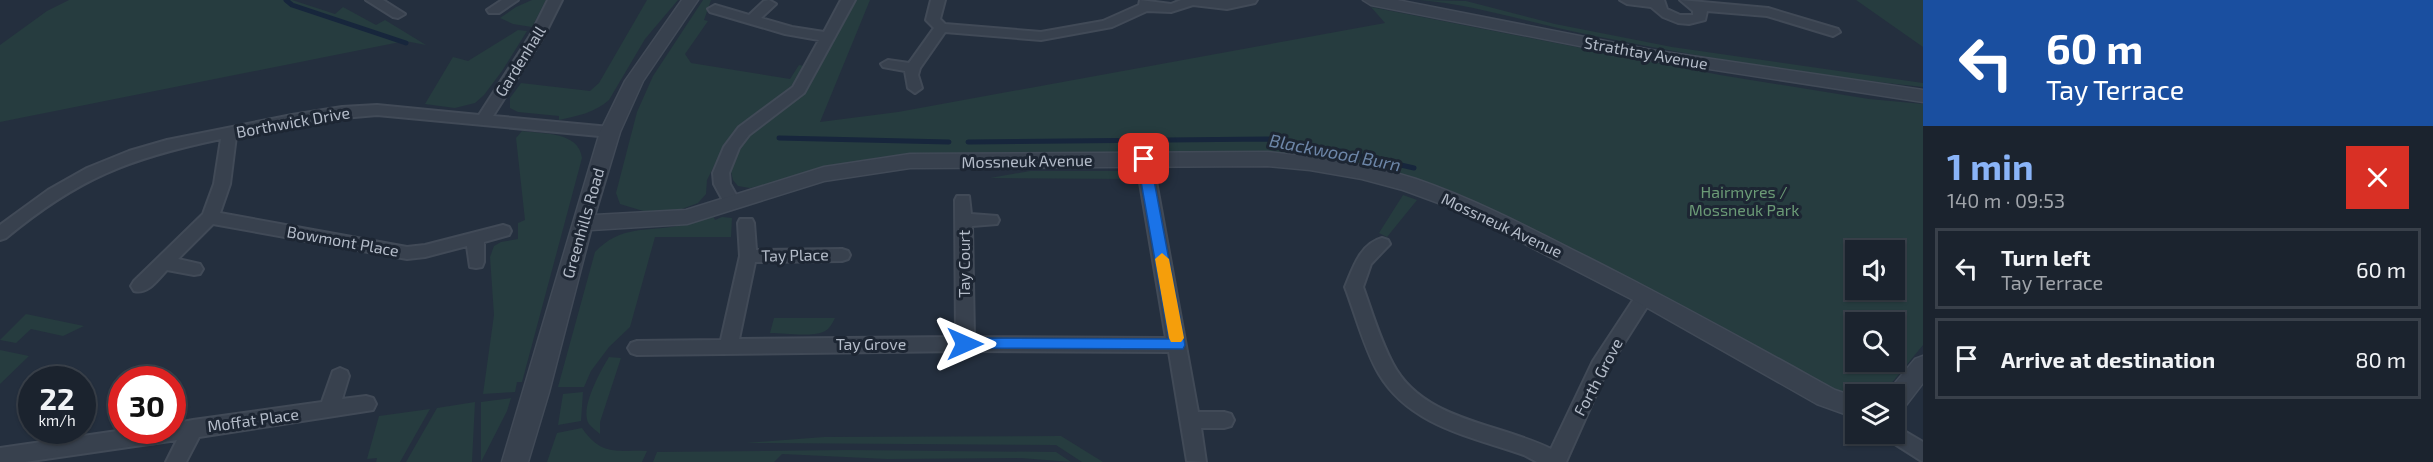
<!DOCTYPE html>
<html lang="en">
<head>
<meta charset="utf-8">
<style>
	:root { --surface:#1b232e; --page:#242b36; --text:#f1f3f6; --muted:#a0a4aa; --line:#39404a; --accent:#8ab4f8 }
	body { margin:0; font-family:"Exo 2",sans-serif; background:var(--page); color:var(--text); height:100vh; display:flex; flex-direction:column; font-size:22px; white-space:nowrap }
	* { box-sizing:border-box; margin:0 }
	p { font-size:20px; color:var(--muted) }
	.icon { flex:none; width:33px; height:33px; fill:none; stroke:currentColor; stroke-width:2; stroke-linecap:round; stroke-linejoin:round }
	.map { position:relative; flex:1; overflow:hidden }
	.side { display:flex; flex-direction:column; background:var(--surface); width:510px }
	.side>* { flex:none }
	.guide { background:#1a4fa0; color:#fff; overflow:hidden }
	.tools { position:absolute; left:1845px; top:240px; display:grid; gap:12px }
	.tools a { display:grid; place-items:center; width:60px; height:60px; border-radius:0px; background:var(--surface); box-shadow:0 2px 4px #0004,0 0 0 2px var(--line); font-size:30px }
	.speed { position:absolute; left:18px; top:366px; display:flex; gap:12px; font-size:30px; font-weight:700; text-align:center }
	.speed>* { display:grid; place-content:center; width:78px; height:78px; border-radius:50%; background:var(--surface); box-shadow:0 2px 4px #0004,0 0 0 2px var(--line); line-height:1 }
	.speed small { font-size:15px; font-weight:400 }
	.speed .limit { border:9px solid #d22; background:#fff; color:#111 }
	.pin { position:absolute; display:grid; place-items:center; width:51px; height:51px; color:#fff; margin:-26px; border-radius:12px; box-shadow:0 3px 9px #0006 }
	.me { position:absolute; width:66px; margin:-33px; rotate:90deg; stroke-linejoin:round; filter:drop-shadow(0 0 4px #0008) }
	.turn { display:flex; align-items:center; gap:21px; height:126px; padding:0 24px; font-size:27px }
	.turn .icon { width:78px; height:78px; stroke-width:2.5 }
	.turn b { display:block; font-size:42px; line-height:51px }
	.round { display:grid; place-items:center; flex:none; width:63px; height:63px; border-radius:0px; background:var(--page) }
	.summary { display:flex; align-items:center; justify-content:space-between; height:102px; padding:0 24px }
	h1 { font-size:36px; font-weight:700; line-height:45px; color:var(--accent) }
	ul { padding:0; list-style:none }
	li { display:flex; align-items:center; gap:18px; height:81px; margin:0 12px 9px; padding:0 12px; border:3px solid var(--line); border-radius:0px }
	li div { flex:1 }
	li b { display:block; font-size:22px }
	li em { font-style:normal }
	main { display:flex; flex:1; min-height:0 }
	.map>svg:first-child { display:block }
	.green { fill:#263c3f; fill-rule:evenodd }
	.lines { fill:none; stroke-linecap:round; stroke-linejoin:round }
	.stream { stroke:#17263c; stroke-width:5 }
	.minor-casing { stroke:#414a57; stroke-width:4 }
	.tertiary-casing { stroke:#414a57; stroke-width:3 }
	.minor { fill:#38414e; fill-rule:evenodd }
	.tertiary { fill:#38414e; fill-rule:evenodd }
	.route { fill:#1a73e8; stroke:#114b97; stroke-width:1.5 }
	.slow { fill:#f59e0b }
	.labels { text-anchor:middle; stroke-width:6; stroke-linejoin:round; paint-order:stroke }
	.street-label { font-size:16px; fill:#b4bcc9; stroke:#1d2633 }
	.park-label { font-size:16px; fill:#6b9a76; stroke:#1d2633 }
	.water-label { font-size:18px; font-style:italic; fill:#6d86a8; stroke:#1d2633 }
</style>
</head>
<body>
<main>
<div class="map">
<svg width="1923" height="462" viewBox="0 0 1923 462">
	<rect width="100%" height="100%" fill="#242f3e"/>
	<path class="green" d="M 69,0 L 292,0 L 335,14 L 343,7 L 376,25 L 385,20 L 426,45 L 405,41 L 0,122 L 0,45 L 47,11 Z
		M 532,0 L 546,0 L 532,27 L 513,24 L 500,18 L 516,7 Z
		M 647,0 L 678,0 L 645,39 L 609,100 C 594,113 577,116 559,120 L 559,116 L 518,112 L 510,108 L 510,98 L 521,83 L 590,91 L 599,83 Z
		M 703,0 L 711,0 L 704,20 L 708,21 L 685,54 L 691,63 L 790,79 L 799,65 L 808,67 L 797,85 L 721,160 L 716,162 L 707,180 L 706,194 L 698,203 L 674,212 L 650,213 L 620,204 L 616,193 L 637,112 L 653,76 Z
		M 853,0 L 870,0 L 820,122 L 898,112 L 1385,23 L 1371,7 L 1720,75 L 1869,99 L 1923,104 L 1923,345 L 1885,391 L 1874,394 L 1847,394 L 1823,385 L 1708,319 L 1521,224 L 1338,161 L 1298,155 L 923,155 L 880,157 L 750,188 L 738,186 L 733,180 L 730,168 L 741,140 L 807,88 ZM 1856,250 L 1894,250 L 1894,290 L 1856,290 ZM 1856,322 L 1894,322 L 1894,362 L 1856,362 Z
		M 1420,0 L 1466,1 L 1555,24 L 1672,47 L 1923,83 L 1923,87 C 1812,76 1699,57 1590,35 C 1533,24 1478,5 1420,0 Z
		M 1856,0 L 1923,0 L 1923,47 Z
		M 518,30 L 527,31 L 502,71 L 484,95 L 475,103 L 455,108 L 425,104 L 453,57 L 468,61 Z
		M 522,131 C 542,134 579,131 582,158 L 522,382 L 517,382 L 515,392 L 483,394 L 494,315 L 490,257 L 494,246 L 501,242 L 518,239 L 518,223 L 525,220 L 516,138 Z
		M 1030,171 L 1122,171 L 1131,179 L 990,178 Z
		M 1403,195 L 1417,200 L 1387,237 L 1379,233 Z
		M 713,216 L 715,220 L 722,217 L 732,218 L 731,237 L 655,237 L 630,327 L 609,347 L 591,371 L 584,387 L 558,387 L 595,252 C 621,225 644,232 677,226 C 689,224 701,220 713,216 Z
		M 26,314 L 84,326 L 63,336 L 31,329 L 16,343 L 0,340 Z
		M 774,318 L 835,318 C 832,324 829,330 823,332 C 811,337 783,333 770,333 Z
		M 0,350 L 29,356 L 0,384 Z
		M 609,357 L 621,358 L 600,422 L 600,434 C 597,431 592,428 589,424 C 579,409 601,370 609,357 Z
		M 583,392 L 581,421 L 558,425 L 563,394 Z
		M 511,398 L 507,411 L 481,462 L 481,402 Z
		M 475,402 L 472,462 L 406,462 L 437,408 Z
		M 430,409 L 400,462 L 376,462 L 377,458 L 367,459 L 379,416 Z
		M 582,428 C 601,456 616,450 647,451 L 642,462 L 547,462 L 557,433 Z
		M 1061,436 L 1103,462 L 1082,462 L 1056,445 L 746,443 L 824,437 Z
		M 848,450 L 1056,452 L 1071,462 L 1021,458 L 887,459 L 782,454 L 774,462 L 653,462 L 657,452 Z"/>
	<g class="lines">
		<path class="stream" d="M 286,0 L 292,5 L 406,43
			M 779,138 L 949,142
			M 968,142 L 1268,139 L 1339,151 L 1414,168"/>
		<g class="minor-casing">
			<path id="minor" d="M 366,0 L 383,0 L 405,14 L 398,18 L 393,17 Z
				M 502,0 L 518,0 L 499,13 L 489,13 L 487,10 Z
				M 548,0 L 562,0 L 544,36 L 493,116 L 610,127 L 618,132 L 615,136 L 610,137 L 377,115 L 309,121 L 236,136 L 230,184 L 220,213 L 407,247 L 425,245 L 503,225 L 509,227 L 511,231 L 509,235 L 484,242 L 484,262 L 482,267 L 476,268 L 470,267 L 467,246 L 425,257 L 407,259 L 213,224 L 178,259 L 200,264 L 203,269 L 200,274 L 194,275 L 167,270 C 158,279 148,295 134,291 L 131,286 L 134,281 L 203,214 L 214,184 L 221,139 C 130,158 78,178 6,238 L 0,240 L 0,225 L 48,190 L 87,168 L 129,151 L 167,140 L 292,115 L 342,107 L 377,105 L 479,115 L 530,36 Z
				M 769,0 L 776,4 L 761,18 L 792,27 L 824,32 L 841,0 L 855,0 L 804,93 L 749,135 L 739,148 L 729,173 L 730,184 L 740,202 L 738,206 L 726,206 L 714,184 L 713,173 L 724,147 L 739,127 L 793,87 L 819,40 L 785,34 L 710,12 L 708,9 L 715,5 L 749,15 L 764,1 Z
				M 931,0 L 945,0 L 940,19 L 945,24 L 1041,32 L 1103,21 L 1139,5 L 1140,0 L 1171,4 L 1181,0 L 1257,0 L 1255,3 L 1227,9 L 1193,5 L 1171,12 L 1147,11 L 1112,27 L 1041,40 L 945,32 L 920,68 L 918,75 L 922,88 L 915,93 L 908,88 L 905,71 L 883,67 L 881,64 L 888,60 L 909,63 L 934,28 L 926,20 Z
				M 1620,0 L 1664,0 L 1667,9 L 1680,15 L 1693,15 L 1693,11 L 1680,0 L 1768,8 L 1838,29 L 1840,32 L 1833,36 L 1767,16 L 1707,11 L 1705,20 L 1689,24 L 1678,23 L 1663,17 L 1651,7 L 1627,4 Z
				M 1144,154 L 1149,155 L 1152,159 L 1198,412 L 1224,412 L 1231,414 L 1234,420 L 1231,426 L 1224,428 L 1201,428 L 1206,462 L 1187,461 L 1169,352 L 965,351 L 637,355 L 631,353 L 628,348 L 631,343 L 637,341 L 721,340 L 740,256 L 738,223 L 740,219 L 752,219 L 754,223 L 756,250 L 842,249 L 848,251 L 850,255 L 848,259 L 842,261 L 755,262 L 739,339 L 956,337 L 955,200 L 957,196 L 969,196 L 971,214 L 997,216 L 999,220 L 997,224 L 972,226 L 974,337 L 1166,338 L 1136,159 L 1139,155 Z
				M 1382,238 L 1388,240 L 1390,244 L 1371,264 L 1363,287 C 1372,312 1380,340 1393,364 C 1423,421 1499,423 1551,449 L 1593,361 L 1639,291 L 1645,289 L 1651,291 L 1654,296 L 1607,370 L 1566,462 L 1537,462 L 1524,455 C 1470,436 1410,426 1379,374 C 1365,351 1355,313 1345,287 C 1353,268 1360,244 1382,238 Z
				M 340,368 L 347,371 L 349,376 L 342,399 L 366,396 L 373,398 L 376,404 L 373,410 L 199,437 L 186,462 L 166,462 L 177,440 L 25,462 L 0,462 L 0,448 L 124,430 L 172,430 L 172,424 L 193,420 L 322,402 L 333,371 Z
				M 1894,425 L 1923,442 L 1923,462 L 1887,439 L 1885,434 L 1894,434 Z"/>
		</g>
		<g class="tertiary-casing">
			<path id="tertiary" d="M 682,0 L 698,0 L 643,81 L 620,132 L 595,215 L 686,210 L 824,167 L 910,154 L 1268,152 C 1318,157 1368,163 1416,179 C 1471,198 1522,224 1573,250 C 1662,294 1748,342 1835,390 L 1856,397 L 1856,418 L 1817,404 L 1637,302 L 1463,212 L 1403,190 L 1362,179 L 1310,170 L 1268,166 L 910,168 L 824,181 L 687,224 L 591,230 L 549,392 L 528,462 L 502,462 L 600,132 L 625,81 Z
				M 1363,0 L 1397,0 L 1651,50 L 1923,90 L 1923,102 L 1651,60 L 1371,5 Z
				M 1923,356 L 1923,383 L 1903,409 L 1894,412 L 1894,394 L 1886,394 L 1915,359 Z"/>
		</g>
		<use href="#minor" class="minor"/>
		<use href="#tertiary" class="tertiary"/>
	</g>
	<path class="route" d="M 1144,155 L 1150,159 L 1185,345 L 1183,349 L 960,348 L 958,344 L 960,340 L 965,338 L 1169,339 L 1137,159 Z"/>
	<path class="slow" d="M 1162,253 L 1169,259 L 1184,338 L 1181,342 L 1171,342 L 1169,338 L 1155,259 Z"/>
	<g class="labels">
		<g class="street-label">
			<text transform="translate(1646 53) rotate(10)" y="6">Strathtay Avenue</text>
			<text transform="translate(520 61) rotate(-58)" y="6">Gardenhall</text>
			<text transform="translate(293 122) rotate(-10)" y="6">Borthwick Drive</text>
			<text transform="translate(1027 161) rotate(-1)" y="6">Mossneuk Avenue</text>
			<text transform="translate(583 223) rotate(-74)" y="6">Greenhills Road</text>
			<text transform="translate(1502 225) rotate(25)" y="6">Mossneuk Avenue</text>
			<text transform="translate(343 241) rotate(10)" y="6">Bowmont Place</text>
			<text transform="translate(795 255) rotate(-1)" y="6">Tay Place</text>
			<text transform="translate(964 264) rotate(-90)" y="6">Tay Court</text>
			<text x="871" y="350">Tay Grove</text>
			<text transform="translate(1598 377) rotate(-62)" y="6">Forth Grove</text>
			<text transform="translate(253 420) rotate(-8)" y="6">Moffat Place</text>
		</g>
		<g class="park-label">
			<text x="1744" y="198">Hairmyres /<tspan x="1744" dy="18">Mossneuk Park</tspan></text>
		</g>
		<g class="water-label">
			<text transform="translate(1335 153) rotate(11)" y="6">Blackwood Burn</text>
		</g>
	</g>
</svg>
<div class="tools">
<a><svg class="icon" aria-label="sound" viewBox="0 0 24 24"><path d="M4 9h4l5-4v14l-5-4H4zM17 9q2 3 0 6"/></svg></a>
<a><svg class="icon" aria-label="search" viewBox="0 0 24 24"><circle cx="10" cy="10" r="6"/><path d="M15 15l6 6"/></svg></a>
<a><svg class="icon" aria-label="layers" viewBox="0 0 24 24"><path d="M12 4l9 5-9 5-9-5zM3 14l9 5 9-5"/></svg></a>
</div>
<div class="speed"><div>22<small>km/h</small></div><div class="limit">30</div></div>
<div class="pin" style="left:1144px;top:159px;background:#d93025"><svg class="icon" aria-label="arrive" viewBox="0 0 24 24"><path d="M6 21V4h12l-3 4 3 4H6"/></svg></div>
<svg class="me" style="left:965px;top:344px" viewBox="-20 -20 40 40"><path d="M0-17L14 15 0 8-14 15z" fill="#1a73e8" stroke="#fff" stroke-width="4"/></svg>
</div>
<section class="side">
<div class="guide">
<div class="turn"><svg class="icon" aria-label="left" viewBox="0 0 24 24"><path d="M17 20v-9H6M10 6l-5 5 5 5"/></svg><div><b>60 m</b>Tay Terrace</div></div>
</div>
<div class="summary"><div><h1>1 min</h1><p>140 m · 09:53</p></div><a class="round" style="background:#d93025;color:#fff"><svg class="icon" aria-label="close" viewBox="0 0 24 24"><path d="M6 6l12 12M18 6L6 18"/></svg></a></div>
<ul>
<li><svg class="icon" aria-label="left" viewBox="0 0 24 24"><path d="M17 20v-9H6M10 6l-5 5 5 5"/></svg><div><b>Turn left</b><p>Tay Terrace</p></div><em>60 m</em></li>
<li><svg class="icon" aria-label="arrive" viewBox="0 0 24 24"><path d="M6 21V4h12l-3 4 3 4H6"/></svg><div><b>Arrive at destination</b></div><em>80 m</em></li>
</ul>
</section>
</main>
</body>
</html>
